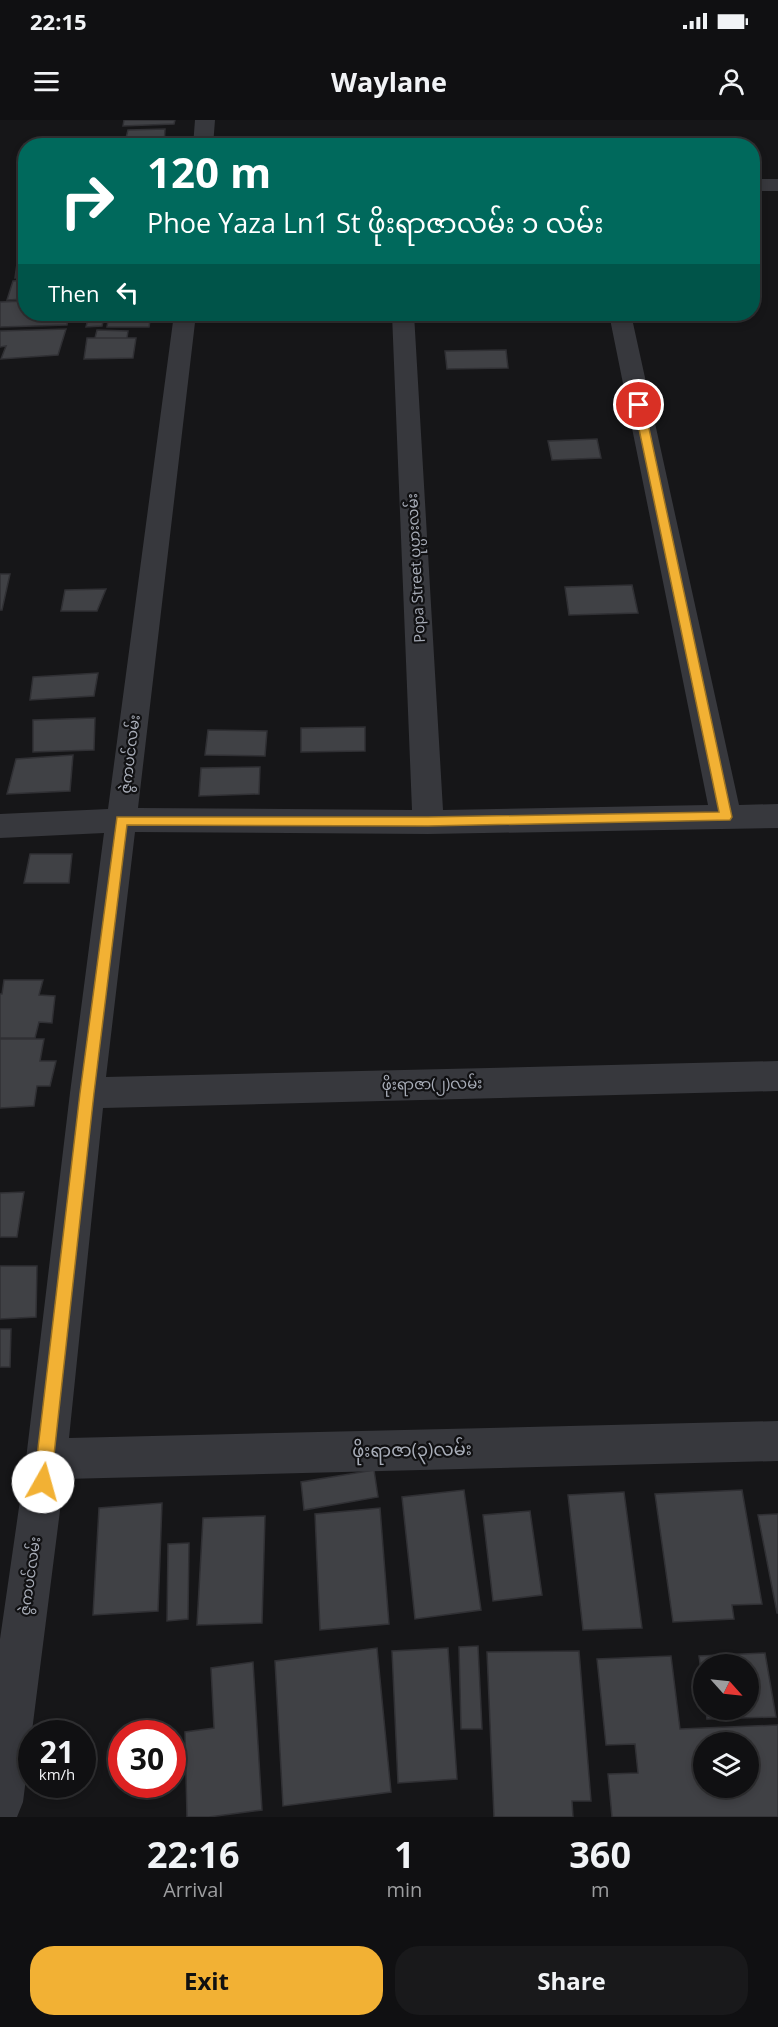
<!DOCTYPE html>
<html lang="en">
<head>
<meta charset="utf-8">
<style>
	:root { --surface:#101012; --page:#19191b; --text:#f1f3f6; --muted:#9c9d9f; --line:#303032; --accent:#f2b134 }
	body { margin:0; font-family:"Open Sans","Noto Sans Myanmar",sans-serif; background:var(--page); color:var(--text); height:100vh; display:flex; flex-direction:column; font-size:22px; white-space:nowrap }
	* { box-sizing:border-box; margin:0 }
	p { font-size:20px; color:var(--muted) }
	.icon { flex:none; width:33px; height:33px; fill:none; stroke:currentColor; stroke-width:2; stroke-linecap:round; stroke-linejoin:round }
	.map { position:relative; height:1697px; overflow:hidden }
	.side { display:flex; flex-direction:column; background:var(--surface); flex:1 }
	.side>* { flex:none }
	.banner { position:absolute; left:18px; top:18px; width:742px; height:183px; border-radius:24px; box-shadow:0 3px 9px #0003,0 0 0 2px var(--line); background:#00695c; color:#fff; overflow:hidden }
	.needle { width:39px; rotate:117deg }
	.controls { position:absolute; left:693px; top:1534px; display:grid; gap:12px }
	.controls a { display:grid; place-items:center; width:66px; height:66px; border-radius:50%; background:var(--surface); box-shadow:0 3px 9px #0003,0 0 0 2px var(--line); font-size:30px }
	.speed { position:absolute; left:18px; top:1600px; display:flex; gap:12px; font-size:30px; font-weight:700; text-align:center }
	.speed>* { display:grid; place-content:center; width:78px; height:78px; border-radius:50%; background:var(--surface); box-shadow:0 3px 9px #0003,0 0 0 2px var(--line); line-height:1 }
	.speed small { font-size:15px; font-weight:400 }
	.speed .limit { border:9px solid #d22; background:#fff; color:#111 }
	.pin { position:absolute; display:grid; place-items:center; width:51px; height:51px; color:#fff; margin:-26px; border:3px solid #fff; border-radius:50%; box-shadow:0 2px 6px #0007 }
	.me { position:absolute; width:66px; margin:-33px; rotate:7deg; stroke-linejoin:round; filter:drop-shadow(0 0 4px #0008) }
	.turn { display:flex; align-items:center; gap:21px; height:126px; padding:0 30px; font-size:27px }
	.turn .icon { width:78px; height:78px; stroke-width:2.5 }
	.turn b { display:block; font-size:42px; line-height:51px }
	.then { display:flex; align-items:center; height:57px; padding:0 30px; background:#0003; gap:12px; font-size:22px }
	.eta { display:flex; justify-content:space-evenly; align-items:center; height:102px; text-align:center }
	.eta b { font-size:36px; font-weight:700; line-height:42px }
	.primary-button { display:flex; gap:12px; margin-top:auto; padding:12px 30px }
	.primary-button a { flex:1; height:69px; border-radius:24px; background:var(--accent); color:#111; font-size:24px; font-weight:700; line-height:69px; text-align:center }
	.primary-button a+a { background:var(--page); color:var(--text) }
	.status { display:flex; justify-content:space-between; align-items:center; height:42px; padding:0 30px; background:var(--surface); direction:ltr }
	.status svg { height:16px; fill:currentColor }
	header { display:flex; justify-content:space-between; align-items:center; height:78px; padding:0 30px; background:var(--surface); font-size:27px; font-weight:700 }
	.map>svg:first-child { display:block }
	.building { fill:#404145; stroke:#303034; stroke-width:1.5; fill-rule:evenodd }
	.lines { fill:none; stroke-linecap:round; stroke-linejoin:round }
	.minor { fill:#37383d; fill-rule:evenodd }
	.route { fill:#f2b134; stroke:#9d7322; stroke-width:1.5 }
	.labels { text-anchor:middle; stroke-width:4.5; stroke-linejoin:round; paint-order:stroke }
	.street-label { font-size:15px; fill:#a8adb8; stroke:#111113 }
	.near-street-label { font-size:18px; fill:#a8adb8; stroke:#111113 }
</style>
</head>
<body>
<div class="status"><b>22:15</b><svg viewBox="0 0 49 12"><path d="M0 12V9h3v3zM5 12V6h3v6zM10 12V3h3v9zM15 12V0h3v12zM26 1h20v11H26zM47 4h2v5h-2z"/></svg></div>
<header><svg class="icon" aria-label="menu" viewBox="0 0 24 24"><path d="M4 6h16M4 12h16M4 18h16"/></svg>Waylane<svg class="icon" aria-label="person" viewBox="0 0 24 24"><circle cx="12" cy="8" r="4"/><path d="M4 21q1-7 8-7t8 7"/></svg></header>
<div class="map">
<svg width="778" height="1697" viewBox="0 0 778 1697">
	<rect width="100%" height="100%" fill="#161618"/>
	<path class="building" d="M 124,0 L 175,0 L 174,4 L 123,6 Z
		M 165,9 L 164,26 L 124,26 L 128,10 Z
		M 25,78 L 26,102 L 17,102 Z
		M 19,129 L 26,129 L 26,157 L 15,158 Z
		M 26,160 L 26,179 L 7,180 L 13,161 Z
		M 26,181 L 26,194 L 69,194 L 67,205 L 0,207 L 0,182 Z
		M 89,194 L 105,194 L 102,206 L 86,207 Z
		M 109,194 L 151,194 L 149,207 L 107,207 Z
		M 66,209 L 58,235 L 1,239 L 6,226 L 0,227 L 0,211 Z
		M 97,210 L 128,211 L 127,218 L 95,218 Z
		M 87,218 L 136,218 L 133,238 L 84,239 Z
		M 506,230 L 508,248 L 447,249 L 445,231 Z
		M 597,319 L 601,338 L 552,340 L 548,321 Z
		M 0,454 L 10,454 L 2,490 L 0,490 Z
		M 632,465 L 638,493 L 569,495 L 565,467 Z
		M 106,469 L 97,491 L 61,491 L 65,470 Z
		M 98,553 L 94,576 L 30,580 L 33,557 Z
		M 95,598 L 94,630 L 33,632 L 33,600 Z
		M 365,607 L 365,631 L 301,632 L 301,608 Z
		M 208,610 L 267,611 L 265,636 L 205,635 Z
		M 73,635 L 70,671 L 7,674 L 16,639 Z
		M 260,647 L 259,674 L 199,676 L 201,648 Z
		M 30,734 L 72,734 L 69,763 L 24,763 Z
		M 4,860 L 43,860 L 39,875 L 55,876 L 52,903 L 39,902 L 35,918 L 0,918 L 0,874 L 2,874 Z
		M 0,919 L 44,919 L 40,941 L 56,941 L 50,966 L 37,966 L 34,986 L 0,988 Z
		M 24,1072 L 17,1117 L 0,1117 L 0,1073 Z
		M 0,1146 L 37,1146 L 36,1197 L 0,1199 Z
		M 0,1209 L 11,1209 L 10,1247 L 0,1247 Z
		M 374,1350 L 378,1377 L 304,1390 L 301,1362 Z
		M 464,1370 L 481,1490 L 415,1499 L 402,1377 Z
		M 742,1370 L 762,1484 L 732,1485 L 734,1499 L 673,1502 L 655,1374 Z
		M 624,1372 L 642,1508 L 583,1510 L 568,1375 Z
		M 162,1383 L 158,1491 L 93,1495 L 99,1388 Z
		M 380,1388 L 389,1504 L 320,1510 L 315,1394 Z
		M 530,1391 L 542,1475 L 493,1481 L 483,1395 Z
		M 778,1394 L 778,1493 L 777,1493 L 758,1395 Z
		M 265,1396 L 262,1503 L 197,1505 L 203,1398 Z
		M 189,1423 L 188,1499 L 167,1501 L 168,1424 Z
		M 478,1526 L 482,1609 L 461,1609 L 459,1527 Z
		M 377,1528 L 391,1672 L 283,1686 L 275,1541 Z
		M 448,1528 L 457,1659 L 398,1663 L 392,1531 Z
		M 579,1531 L 591,1681 L 572,1681 L 573,1697 L 494,1697 L 487,1532 Z
		M 765,1533 L 776,1597 L 707,1599 L 706,1590 L 748,1590 L 748,1545 L 704,1545 L 704,1572 L 699,1536 Z
		M 671,1536 L 680,1609 L 778,1605 L 778,1697 L 612,1697 L 608,1654 L 638,1653 L 635,1624 L 606,1625 L 597,1539 ZM 704,1623 L 748,1623 L 748,1668 L 704,1668 Z
		M 253,1542 L 262,1690 L 209,1697 L 187,1697 L 185,1612 L 214,1608 L 211,1548 Z"/>
	<g class="lines">
		<path class="minor" d="M 195,0 L 215,0 L 213,26 L 193,26 Z
			M 753,59 L 778,59 L 778,71 L 753,71 Z
			M 174,194 L 196,194 L 138,688 L 412,690 L 392,194 L 414,194 L 443,690 L 708,685 L 609,194 L 631,194 L 739,685 L 778,684 L 778,708 L 428,714 L 135,712 L 106,957 L 778,941 L 778,971 L 103,988 L 69,1318 L 778,1301 L 778,1341 L 64,1359 L 23,1682 L 17,1697 L 0,1697 L 0,1519 L 26,1339 L 70,973 L 104,713 L 0,718 L 0,694 L 108,689 Z"/>
	</g>
	<path class="route" d="M 639,282 L 644,285 L 732,697 L 730,700 L 428,706 L 127,705 L 94,973 L 51,1362 L 49,1368 L 43,1371 L 37,1368 L 34,1362 L 80,973 L 117,697 L 428,697 L 719,692 L 634,285 Z"/>
	<g class="labels">
		<g class="street-label">
			<text transform="translate(416 448) rotate(-93)" y="5">Popa Street ပုပ္ပားလမ်း</text>
			<text transform="translate(130 634) rotate(-83)" y="5">ဇွဲကပင်လမ်း</text>
			<text transform="translate(432 964) rotate(-1)" y="5">ဖိုးရာဇာ(၂)လမ်း</text>
			<text transform="translate(30 1456) rotate(-82)" y="5">ဇွဲကပင်လမ်း</text>
		</g>
		<g class="near-street-label">
			<text transform="translate(412 1330) rotate(-1)" y="6">ဖိုးရာဇာ(၃)လမ်း</text>
		</g>
	</g>
</svg>
<div class="controls">
<a><svg class="needle" viewBox="-14 -14 28 28"><path d="M0-13l5 13h-10z" fill="#e53935"/><path d="M0 13l5-13h-10z" fill="#9c9d9f"/></svg></a>
<a><svg class="icon" aria-label="layers" viewBox="0 0 24 24"><path d="M12 4l9 5-9 5-9-5zM3 14l9 5 9-5"/></svg></a>
</div>
<div class="speed"><div>21<small>km/h</small></div><div class="limit">30</div></div>
<div class="pin" style="left:639px;top:285px;background:#d93025"><svg class="icon" aria-label="arrive" viewBox="0 0 24 24"><path d="M6 21V4h12l-3 4 3 4H6"/></svg></div>
<svg class="me" style="left:43px;top:1362px" viewBox="-20 -20 40 40"><circle r="19" fill="#fff"/><path d="M0-13L10 11 0 6-10 11z" fill="#f2b134"/></svg>
<div class="banner">
<div class="turn"><svg class="icon" aria-label="right" viewBox="0 0 24 24"><path d="M7 20v-9h11M14 6l5 5-5 5"/></svg><div><b>120 m</b>Phoe Yaza Ln1 St ဖိုးရာဇာလမ်း ၁ လမ်း</div></div>
<div class="then">Then<svg class="icon" aria-label="left" viewBox="0 0 24 24"><path d="M17 20v-9H6M10 6l-5 5 5 5"/></svg></div>
</div>
</div>
<section class="side">
<div class="eta">
<div><b>22:16</b><p>Arrival</p></div>
<div><b>1</b><p>min</p></div>
<div><b>360</b><p>m</p></div>
</div>
<div class="primary-button"><a>Exit</a><a>Share</a></div>
</section>
</body>
</html>
